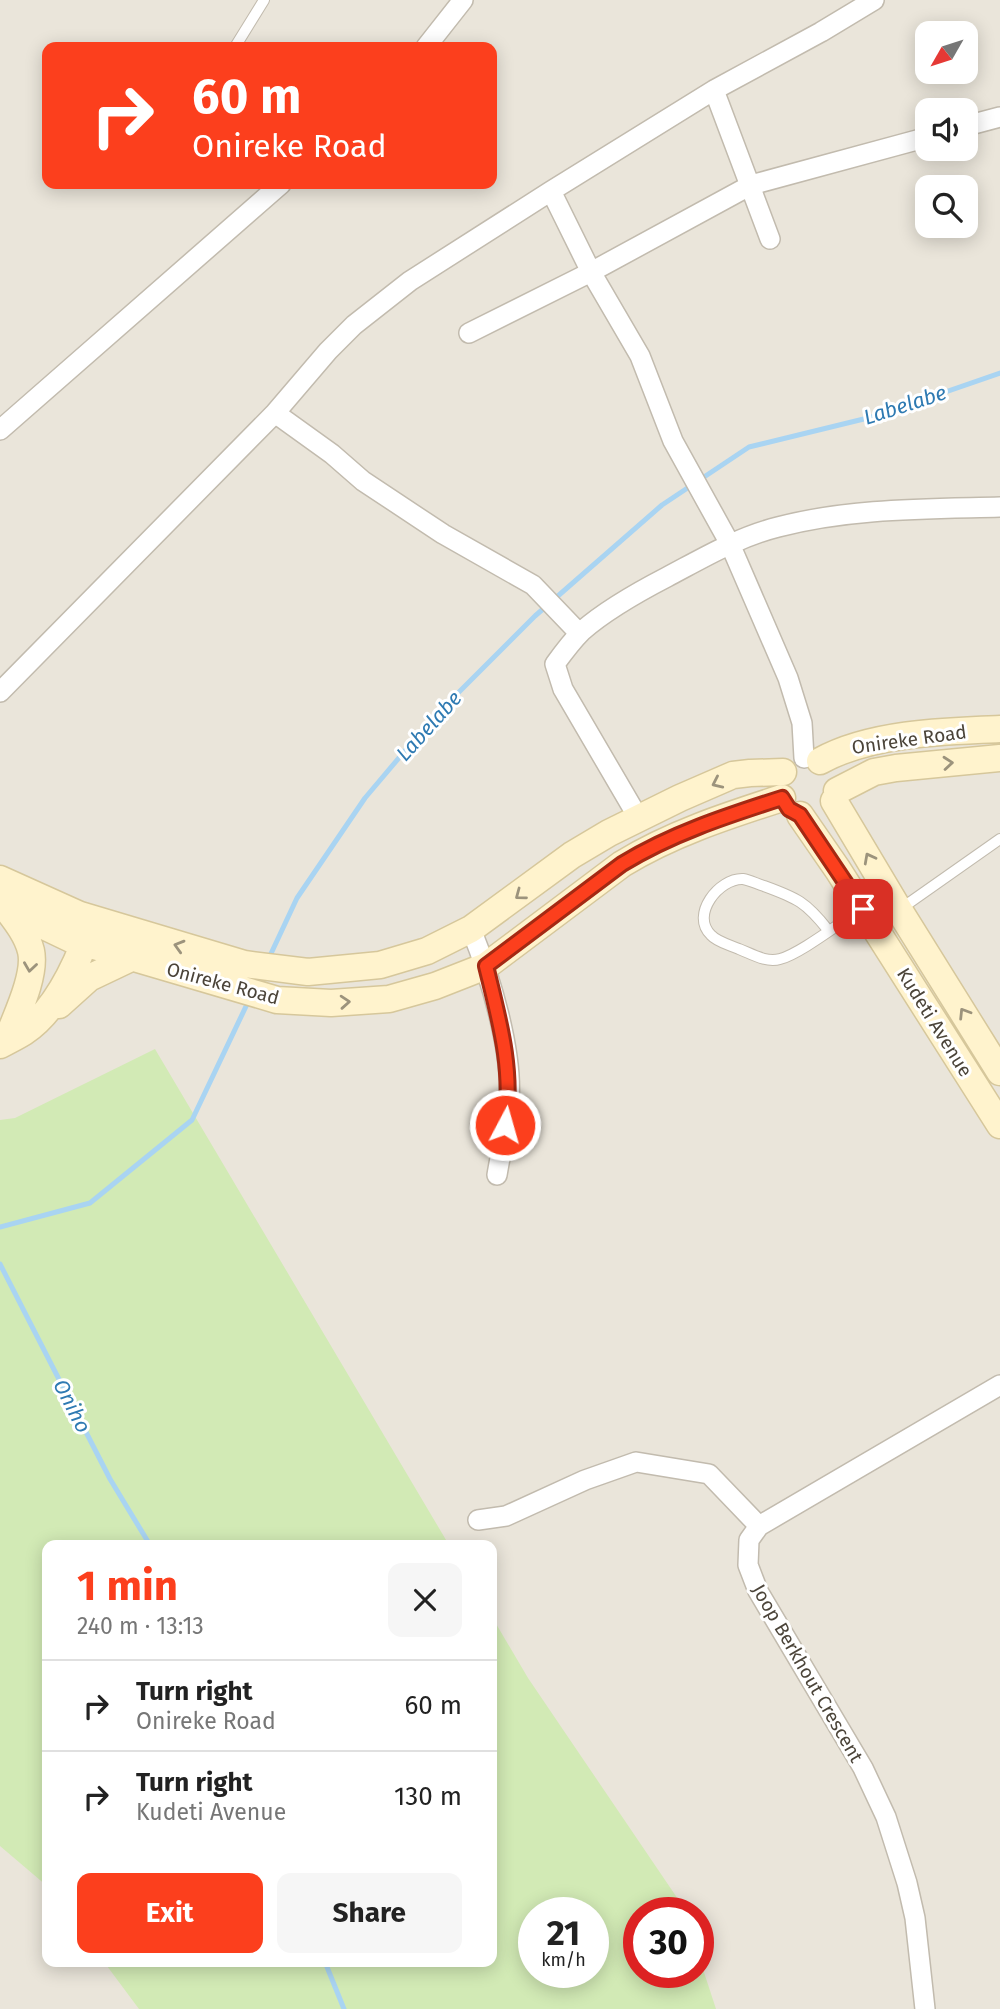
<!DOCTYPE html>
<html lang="en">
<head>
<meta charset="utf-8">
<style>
	:root { --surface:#fff; --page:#f6f6f6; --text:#222; --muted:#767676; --line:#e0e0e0; --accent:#fc3f1d }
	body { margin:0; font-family:"Fira Sans",sans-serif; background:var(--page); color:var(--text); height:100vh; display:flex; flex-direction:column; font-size:26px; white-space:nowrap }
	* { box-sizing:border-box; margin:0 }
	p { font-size:23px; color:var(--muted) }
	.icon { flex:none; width:38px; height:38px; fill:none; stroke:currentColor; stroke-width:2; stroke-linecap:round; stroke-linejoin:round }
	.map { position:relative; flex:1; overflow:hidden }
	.side { position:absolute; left:42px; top:1540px; width:455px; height:427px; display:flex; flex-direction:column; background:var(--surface); border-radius:14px; box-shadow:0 4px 18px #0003 }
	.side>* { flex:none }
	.top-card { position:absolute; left:42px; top:42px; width:455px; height:147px; border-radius:14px; box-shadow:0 4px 18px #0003; background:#fc3f1d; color:#fff; overflow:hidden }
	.needle { width:46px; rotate:231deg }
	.tools { position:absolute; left:915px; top:21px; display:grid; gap:14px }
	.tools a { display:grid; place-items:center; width:63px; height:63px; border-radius:14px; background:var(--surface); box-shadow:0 4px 18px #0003; font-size:35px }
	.speed { position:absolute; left:518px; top:1897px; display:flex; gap:14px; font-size:35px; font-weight:700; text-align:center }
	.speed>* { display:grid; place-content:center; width:91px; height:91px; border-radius:50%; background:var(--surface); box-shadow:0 4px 18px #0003; line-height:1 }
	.speed small { font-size:18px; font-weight:400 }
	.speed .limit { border:10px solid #d22; background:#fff; color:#111 }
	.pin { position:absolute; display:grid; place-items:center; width:60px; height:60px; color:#fff; margin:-30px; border-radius:14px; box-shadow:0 4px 10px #0006 }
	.me { position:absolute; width:77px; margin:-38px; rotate:6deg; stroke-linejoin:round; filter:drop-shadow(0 0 5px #0008) }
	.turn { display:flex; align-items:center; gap:24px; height:147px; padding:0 35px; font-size:32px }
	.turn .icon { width:91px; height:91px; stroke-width:2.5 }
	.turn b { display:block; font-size:49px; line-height:60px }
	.round { display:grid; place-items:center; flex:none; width:74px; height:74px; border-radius:14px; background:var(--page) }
	.overview { display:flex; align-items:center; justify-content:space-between; height:119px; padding:0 35px }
	h1 { font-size:42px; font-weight:700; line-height:52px; color:var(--accent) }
	.button { display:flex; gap:14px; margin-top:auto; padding:14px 35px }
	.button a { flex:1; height:80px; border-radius:14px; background:var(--accent); color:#fff; font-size:28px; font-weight:700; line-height:80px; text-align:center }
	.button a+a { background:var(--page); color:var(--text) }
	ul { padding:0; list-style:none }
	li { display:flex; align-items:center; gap:21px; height:91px; padding:0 35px; border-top:2px solid var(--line) }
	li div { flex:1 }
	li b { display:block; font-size:26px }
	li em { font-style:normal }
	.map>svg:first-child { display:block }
	.residential { fill:#eae5da; fill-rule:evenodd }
	.green { fill:#d2eab5; fill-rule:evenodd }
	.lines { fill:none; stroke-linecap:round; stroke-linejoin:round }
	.stream { stroke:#a9d4f2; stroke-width:5 }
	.lane-casing { stroke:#c2bbae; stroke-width:12 }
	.street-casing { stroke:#c2bbae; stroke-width:22 }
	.secondary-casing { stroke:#d6c79b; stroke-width:29 }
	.lane { stroke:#fff; stroke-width:10 }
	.street { stroke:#fff; stroke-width:19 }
	.secondary { stroke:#fff3cd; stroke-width:26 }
	.oneway { stroke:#9c937c }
	.route-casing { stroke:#a42913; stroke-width:18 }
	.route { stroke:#fc3f1d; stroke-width:12 }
	.labels { text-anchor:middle; stroke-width:6; stroke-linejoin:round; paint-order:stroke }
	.street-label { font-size:19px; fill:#4b4439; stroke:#fff }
	.water-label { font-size:21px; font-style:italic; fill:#2e7ab2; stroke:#fff }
</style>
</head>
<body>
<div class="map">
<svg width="1000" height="2009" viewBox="0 0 1000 2009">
	<rect width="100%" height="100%" fill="#f6f3ec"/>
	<path class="residential" d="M 0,0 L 1000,0 L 1000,2009 L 0,2009 ZM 928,33 L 966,33 L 966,72 L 928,72 ZM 47,47 L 492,47 L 492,184 L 47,184 ZM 928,110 L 966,110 L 966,149 L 928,149 ZM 928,187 L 966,187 L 966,226 L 928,226 ZM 47,1545 L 492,1545 L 492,1962 L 47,1962 ZM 534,1913 L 593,1913 L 593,1972 L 534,1972 ZM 639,1913 L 698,1913 L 698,1972 L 639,1972 Z"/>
	<path class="green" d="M 155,1049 L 449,1545 L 47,1545 L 47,1886 L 0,1846 L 0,1120 L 15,1118 Z
		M 492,1617 L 528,1678 L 682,1905 L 685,1913 L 639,1913 L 639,1972 L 698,1972 L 698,1954 L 716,2009 L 139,2009 L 104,1962 L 492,1962 ZM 534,1913 L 593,1913 L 593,1972 L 534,1972 Z"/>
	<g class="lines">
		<path class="stream" d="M 268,960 L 297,898 L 365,798 L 431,720 L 535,616 L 662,505 L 749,447 L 876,416 L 1000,373
			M 0,1227 L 90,1203 L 192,1120 L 249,1000
			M 0,1264 L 110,1479 L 150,1545
			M 325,1962 L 344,2009"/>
		<g class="lane-casing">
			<path id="lane" d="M 235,47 L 264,0
				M 899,910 L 1000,839
				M 828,930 C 806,902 797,898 764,886 C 757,884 750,880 743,879 C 719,878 690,915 711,935 C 717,942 730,945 739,949 C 752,954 766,963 780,959 C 800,954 842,921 862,909"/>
		</g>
		<g class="street-casing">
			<path id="street" d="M 426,47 L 463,0
				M 714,90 L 770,239
				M 966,126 L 1000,117
				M 551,191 L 591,272 L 640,356 L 673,441 L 730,544 L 788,678 L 802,723 L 804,758
				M 469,333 L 591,272 L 751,185 L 928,137
				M 275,413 L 332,454 L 363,481 L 443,534 L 533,585 L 579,633
				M 0,430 L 281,184
				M 0,692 L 275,413 L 328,351 L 354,325 L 410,281 L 551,191 L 714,90 L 821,32 L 874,0
				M 639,819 L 563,689 L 555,664 C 563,653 572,641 582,631 C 606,610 638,592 667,577 C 703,558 738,537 778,527 C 850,508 926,509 1000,507
				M 471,929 C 490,976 513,1051 509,1101 C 507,1126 501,1151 497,1175
				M 478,1520 L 506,1516 L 585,1480 L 636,1462 L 709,1474 L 759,1526
				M 925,2009 L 915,1918 L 907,1883 L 886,1817 L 863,1768 L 758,1591 L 748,1565 L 749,1540 L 759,1526 L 1000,1385"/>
		</g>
		<g class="secondary-casing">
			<path id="secondary" d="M 820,761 C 870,733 944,731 1000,729
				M 837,791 L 874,772 L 896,768 L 1000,758
				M 834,801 L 899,910 L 1000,1072
				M 800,815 L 838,870 L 1000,1125
				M 0,879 L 80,915 L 244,964 L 308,972 L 380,965 L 427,951 L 471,929 L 572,855 L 609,833 L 680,798 L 733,775 L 750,773 L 783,772
				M 0,905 L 71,939 L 138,959 L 277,1000 L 331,1003 L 389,999 L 435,986 L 486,966 L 622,864 C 671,834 726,816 782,798
				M 6,908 C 16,921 27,935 31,951 C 36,973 19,1010 11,1030
				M 59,1005 L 89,978 L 131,958
				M 0,1045 C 8,1041 16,1037 24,1032 C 57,1010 77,964 90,928"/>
		</g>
		<use href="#lane" class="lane"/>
		<use href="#street" class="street"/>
		<use href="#secondary" class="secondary"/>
	</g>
	<defs><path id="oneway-chevron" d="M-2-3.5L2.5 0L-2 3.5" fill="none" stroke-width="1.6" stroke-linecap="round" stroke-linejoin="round" transform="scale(1.75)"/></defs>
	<g class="oneway">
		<use href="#oneway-chevron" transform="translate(948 763) rotate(-5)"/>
		<use href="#oneway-chevron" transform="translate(717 783) rotate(155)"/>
		<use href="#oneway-chevron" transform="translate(869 858) rotate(-118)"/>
		<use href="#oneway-chevron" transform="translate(520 895) rotate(143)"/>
		<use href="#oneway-chevron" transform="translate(179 946) rotate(-164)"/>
		<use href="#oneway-chevron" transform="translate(30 967) rotate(98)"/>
		<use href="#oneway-chevron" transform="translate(345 1002) rotate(-4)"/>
		<use href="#oneway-chevron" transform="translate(964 1013) rotate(-122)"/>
	</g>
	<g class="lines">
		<g class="route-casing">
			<path id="route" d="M 505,1125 C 514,1071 499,1019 486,966 L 622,864 C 671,834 726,816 782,798 L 789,809 L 800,815 L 863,909"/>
		</g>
		<use href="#route" class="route"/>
	</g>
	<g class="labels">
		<g class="street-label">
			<text transform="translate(909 739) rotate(-8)" y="7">Onireke Road</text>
			<text transform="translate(223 983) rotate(15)" y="7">Onireke Road</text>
			<text transform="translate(935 1022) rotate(58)" y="7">Kudeti Avenue</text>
			<text transform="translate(808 1673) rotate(60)" y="7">Joop Berkhout Crescent</text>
		</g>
		<g class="water-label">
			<text transform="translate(905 405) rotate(-18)" y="7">Labelabe</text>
			<text transform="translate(429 726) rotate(-48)" y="7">Labelabe</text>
			<text transform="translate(72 1406) rotate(63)" y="7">Oniho</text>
		</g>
	</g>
</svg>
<div class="tools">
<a><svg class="needle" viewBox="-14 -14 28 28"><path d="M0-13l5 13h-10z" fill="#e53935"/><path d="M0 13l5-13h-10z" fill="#767676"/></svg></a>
<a><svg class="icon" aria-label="sound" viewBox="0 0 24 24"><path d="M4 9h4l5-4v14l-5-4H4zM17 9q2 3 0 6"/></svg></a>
<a><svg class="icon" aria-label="search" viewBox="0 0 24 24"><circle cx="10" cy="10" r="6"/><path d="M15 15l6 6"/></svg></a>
</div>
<div class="speed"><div>21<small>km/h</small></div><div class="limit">30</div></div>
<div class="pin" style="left:863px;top:909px;background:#d93025"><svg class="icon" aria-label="arrive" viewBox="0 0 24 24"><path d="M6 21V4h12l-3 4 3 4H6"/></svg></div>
<svg class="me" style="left:505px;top:1125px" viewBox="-20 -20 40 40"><circle r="17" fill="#fc3f1d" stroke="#fff" stroke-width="3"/><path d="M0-11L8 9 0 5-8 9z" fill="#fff"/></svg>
<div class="top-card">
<div class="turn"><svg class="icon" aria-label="right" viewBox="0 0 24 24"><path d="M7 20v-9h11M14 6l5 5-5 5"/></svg><div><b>60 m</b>Onireke Road</div></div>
</div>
<section class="side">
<div class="overview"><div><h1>1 min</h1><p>240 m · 13:13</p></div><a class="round"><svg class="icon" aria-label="close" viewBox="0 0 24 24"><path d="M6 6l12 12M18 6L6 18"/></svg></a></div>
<ul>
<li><svg class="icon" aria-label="right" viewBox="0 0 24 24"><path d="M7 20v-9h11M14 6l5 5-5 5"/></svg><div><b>Turn right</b><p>Onireke Road</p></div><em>60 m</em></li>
<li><svg class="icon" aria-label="right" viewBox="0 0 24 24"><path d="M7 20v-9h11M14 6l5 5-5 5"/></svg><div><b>Turn right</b><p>Kudeti Avenue</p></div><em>130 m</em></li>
</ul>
<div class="button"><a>Exit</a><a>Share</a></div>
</section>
</div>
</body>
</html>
